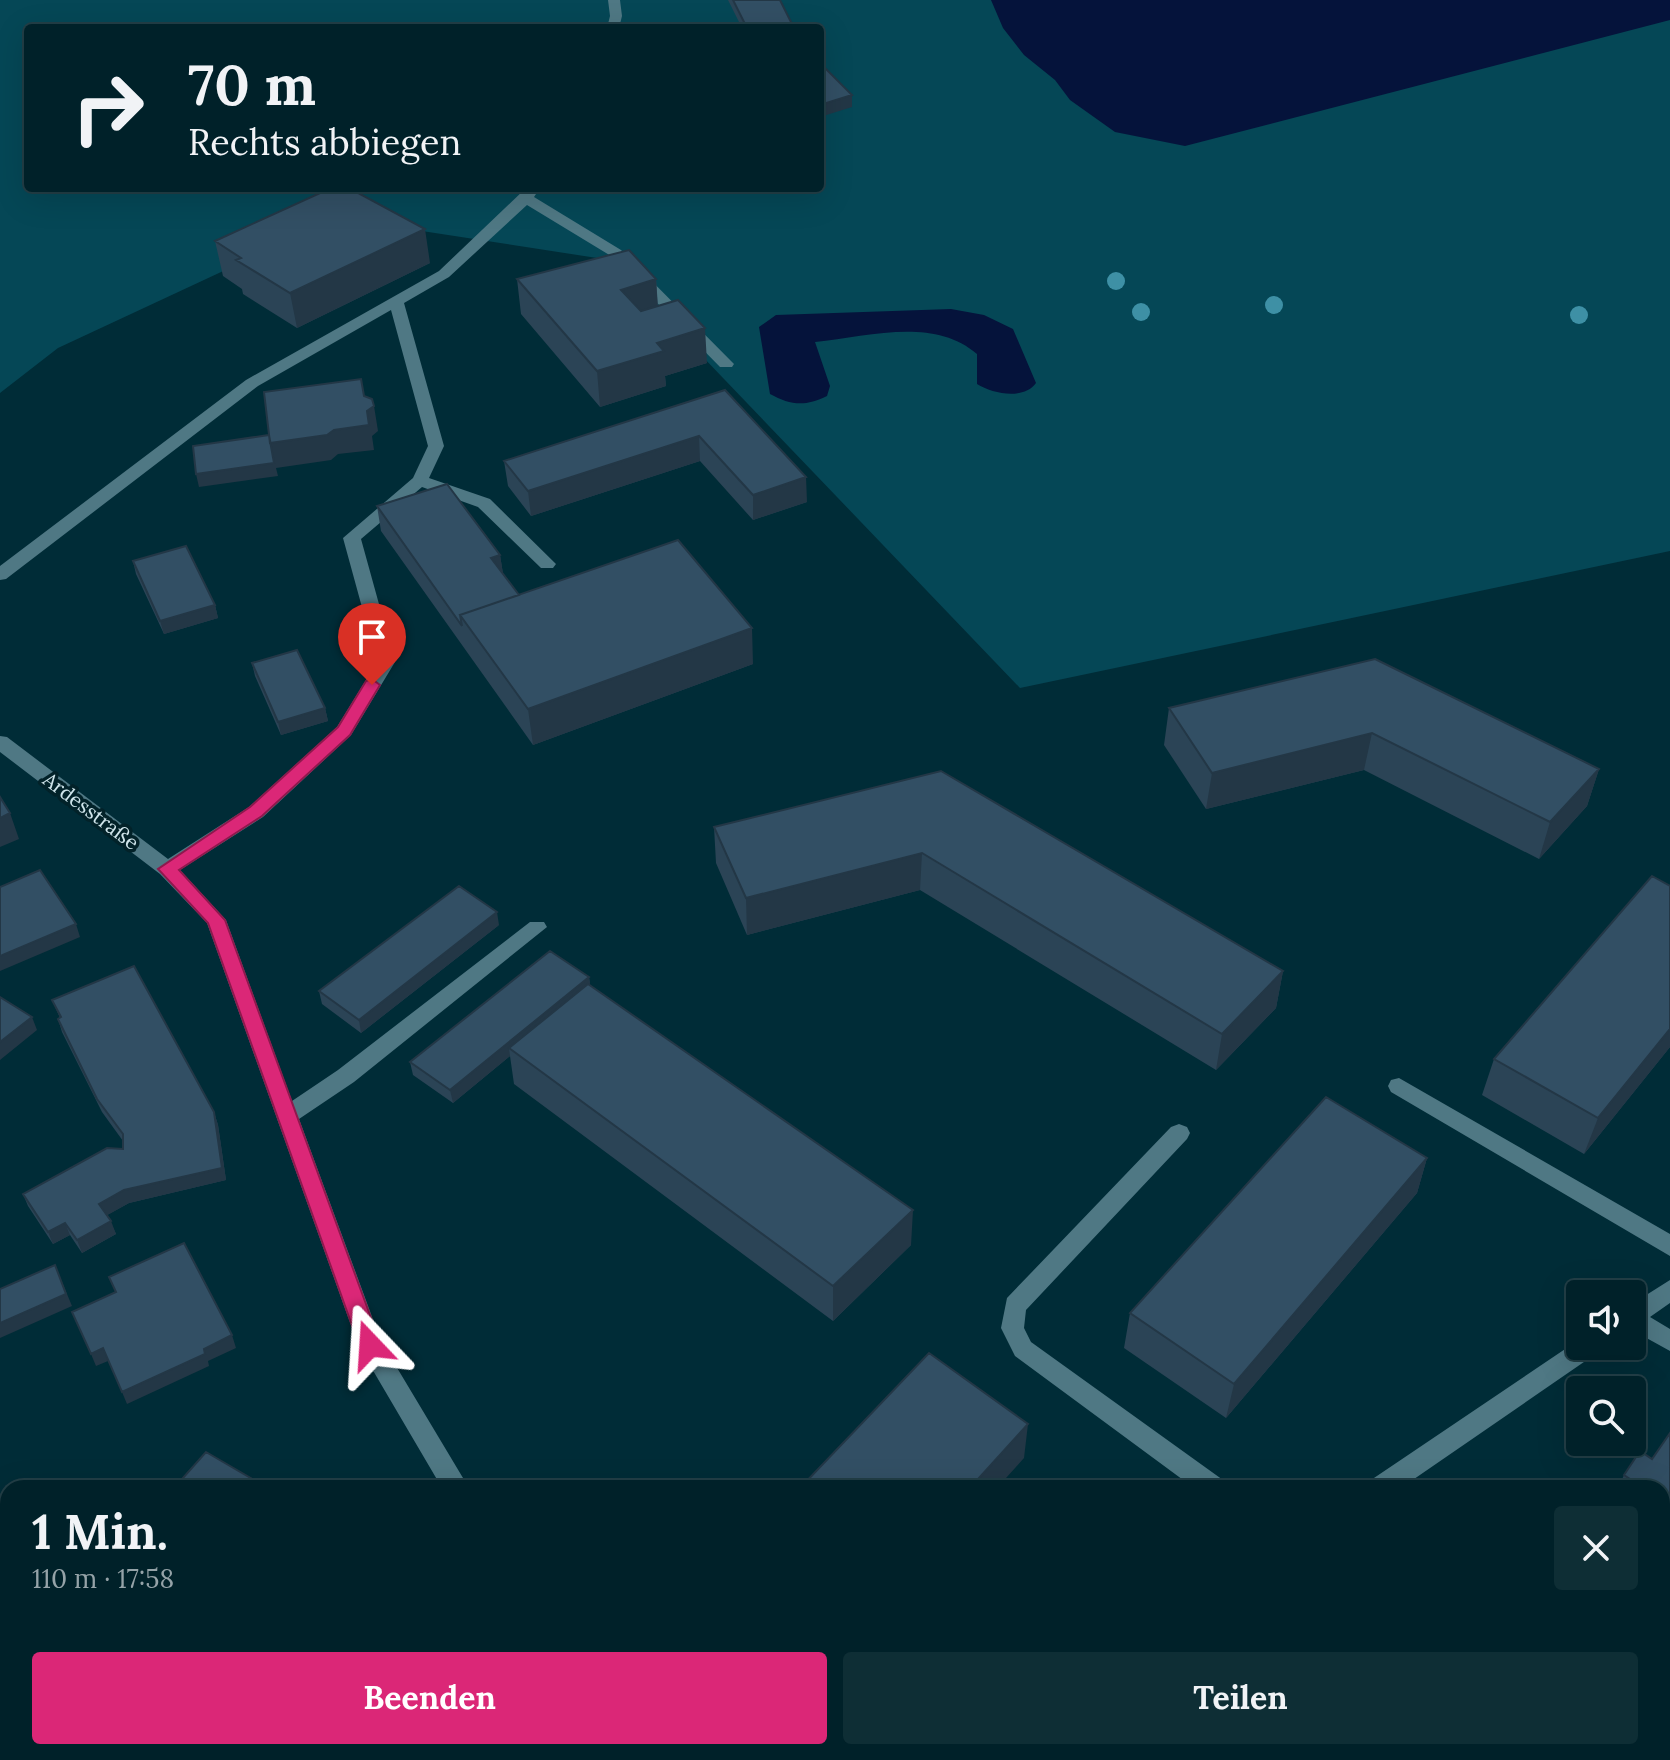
<!DOCTYPE html>
<html lang="de">
<head>
<meta charset="utf-8">
<style>
	:root { --surface:#002129; --page:#0e2e35; --text:#f1f3f6; --muted:#95a3a8; --line:#223e46; --accent:#db2777 }
	body { margin:0; font-family:Lora,serif; background:var(--page); color:var(--text); height:100vh; display:flex; flex-direction:column; font-size:30px; white-space:nowrap }
	* { box-sizing:border-box; margin:0 }
	p { font-size:26px; color:var(--muted) }
	.icon { flex:none; width:44px; height:44px; fill:none; stroke:currentColor; stroke-width:2; stroke-linecap:round; stroke-linejoin:round }
	.map { position:relative; flex:1; overflow:hidden }
	.panel { position:absolute; left:0px; top:1480px; width:1670px; height:280px; display:flex; flex-direction:column; background:var(--surface); border-radius:24px 24px 0 0; box-shadow:0 8px 32px #0002,0 0 0 2px var(--line) }
	.panel>* { flex:none }
	.top-card { position:absolute; left:24px; top:24px; width:800px; height:168px; border-radius:8px; box-shadow:0 8px 32px #0002,0 0 0 2px var(--line); background:#002129; color:var(--text); overflow:hidden }
	.tools { position:absolute; left:1566px; top:1280px; display:grid; gap:16px }
	.tools a { display:grid; place-items:center; width:80px; height:80px; border-radius:8px; background:var(--surface); box-shadow:0 8px 32px #0002,0 0 0 2px var(--line); font-size:40px }
	.pin { position:absolute; display:grid; place-items:center; width:68px; height:68px; color:#fff; margin:-82px -34px; border-radius:50% 50% 50% 0; rotate:-45deg; box-shadow:0 0 8px #0007 }
	.pin .icon { rotate:45deg }
	.me { position:absolute; width:88px; margin:-44px; rotate:340deg; stroke-linejoin:round; filter:drop-shadow(0 0 6px #0008) }
	.turn { display:flex; align-items:center; gap:28px; height:168px; padding:0 32px; font-size:36px }
	.turn .icon { width:104px; height:104px; stroke-width:2.5 }
	.turn b { display:block; font-size:56px; line-height:68px }
	.round { display:grid; place-items:center; flex:none; width:84px; height:84px; border-radius:8px; background:var(--page) }
	.overview { display:flex; align-items:center; justify-content:space-between; height:136px; padding:0 32px }
	h1 { font-size:48px; font-weight:800; line-height:60px }
	.primary-button { display:flex; gap:16px; margin-top:auto; padding:16px 32px }
	.primary-button a { flex:1; height:92px; border-radius:8px; background:var(--accent); color:#fff; font-size:32px; font-weight:800; line-height:92px; text-align:center }
	.primary-button a+a { background:var(--page); color:var(--text) }
	.map>svg:first-child { display:block }
	.green { fill:#054756; fill-rule:evenodd }
	.water { fill:#05133b }
	.lines { fill:none; stroke-linecap:round; stroke-linejoin:round }
	.minor { fill:#4f7884; fill-rule:evenodd }
	.tree { fill:#3e90a5 }
	.wall { fill:#2b4456 }
	.shaded-wall { fill:#233746 }
	.building { fill:#324f64; stroke:#233746; stroke-width:2 }
	.route { fill:#db2777; stroke:#8e194d; stroke-width:2 }
	.labels { text-anchor:middle; stroke-width:7; stroke-linejoin:round; paint-order:stroke }
	.street-label { font-size:20px; fill:#cfe5eb; stroke:#022229 }
</style>
</head>
<body>
<div class="map">
<svg width="1670" height="1760" viewBox="0 0 1670 1760">
	<rect width="100%" height="100%" fill="#002c37"/>
	<path class="green" d="M 0,0 L 1670,0 L 1670,551 L 1020,688 L 610,260 L 337,218 L 58,348 L 0,393 ZM 28,28 L 820,28 L 820,188 L 28,188 Z"/>
	<path class="water" d="M 991,0 L 1670,0 L 1670,20 L 1185,146 L 1115,132 L 1070,100 L 1055,80 L 1024,55 L 1003,28 Z
		M 951,309 L 984,315 L 1013,329 L 1036,383 C 1024,400 993,394 977,384 L 977,354 C 933,316 867,337 815,342 L 830,386 L 827,396 C 805,407 790,405 770,394 L 759,327 L 776,315 Z"/>
	<g class="lines">
		<path class="minor" d="M 608,0 L 620,0 L 622,16 L 619,28 L 607,28 L 610,16 Z
			M 526,188 L 540,188 L 534,197 L 621,250 L 734,364 L 732,367 L 720,367 L 611,256 L 527,205 L 449,277 L 404,303 L 444,446 L 429,478 L 490,499 L 556,564 L 553,568 L 541,568 L 478,507 L 422,487 L 361,539 L 395,662 L 351,735 L 263,817 L 180,870 L 226,920 L 292,1101 L 338,1070 L 530,922 L 544,922 L 547,927 L 354,1082 L 299,1119 L 381,1341 L 469,1488 L 442,1488 L 358,1345 L 207,923 L 160,874 L 0,752 L 0,736 L 7,737 L 168,859 L 249,807 L 337,727 L 377,662 L 343,538 L 413,478 L 428,446 L 391,310 L 258,386 L 6,579 L 0,580 L 0,566 L 246,380 L 439,271 Z
			M 1399,1078 L 1670,1234 L 1670,1256 L 1391,1092 L 1388,1086 L 1391,1080 Z
			M 1179,1124 L 1187,1127 L 1190,1133 L 1187,1139 L 1026,1310 L 1024,1328 L 1031,1342 L 1223,1480 L 1227,1488 L 1194,1488 L 1015,1356 L 1001,1328 L 1007,1298 L 1171,1127 Z
			M 1670,1280 L 1670,1303 L 1650,1317 L 1670,1329 L 1670,1351 L 1632,1330 L 1632,1304 Z
			M 1580,1339 L 1580,1346 L 1601,1346 L 1597,1353 L 1401,1488 L 1367,1488 L 1371,1480 Z
			M 602,1752 L 631,1752 L 635,1760 L 606,1760 Z
			M 981,1752 L 1015,1752 L 1011,1760 L 977,1760 Z
			M 1094,1752 L 1128,1752 L 1132,1760 L 1098,1760 Z"/>
	</g>
	<g class="tree">
		<circle cx="1116" cy="281" r="9"/>
		<circle cx="1274" cy="305" r="9"/>
		<circle cx="1141" cy="312" r="9"/>
		<circle cx="1579" cy="315" r="9"/>
	</g>
	<path class="wall" d="M 728,0 L 780,0 L 794,28 L 742,28 Z
		M 215,241 L 430,263 L 297,328 L 243,294 L 242,289 L 223,276 Z
		M 517,279 L 656,279 L 658,306 L 707,363 L 665,376 L 666,386 L 600,407 L 521,314 Z
		M 725,390 L 807,502 L 753,520 L 700,461 L 531,516 L 508,486 L 504,461 Z
		M 377,506 L 500,555 L 503,574 L 519,595 L 753,664 L 533,745 L 381,531 Z
		M 133,561 L 215,605 L 218,618 L 164,634 L 136,574 Z
		M 1375,659 L 1599,769 L 1587,806 L 1539,859 L 1364,770 L 1206,809 L 1164,745 L 1169,708 Z
		M 252,663 L 325,708 L 328,721 L 281,735 L 255,676 Z
		M 941,771 L 1283,971 L 1276,1008 L 1216,1070 L 920,890 L 747,935 L 716,863 L 714,827 Z
		M 1670,886 L 1670,1047 L 1584,1154 L 1482,1095 L 1494,1059 Z
		M 499,925 L 361,1033 L 322,1004 L 319,991 Z
		M 589,977 L 590,985 L 911,1245 L 833,1321 L 514,1084 L 510,1056 L 453,1103 L 413,1075 L 410,1062 Z
		M 52,1000 L 214,1112 L 218,1125 L 226,1180 L 129,1203 L 107,1215 L 116,1234 L 82,1253 L 70,1235 L 53,1244 L 28,1206 L 23,1194 L 123,1149 L 123,1141 L 102,1112 L 62,1032 L 58,1019 L 60,1018 Z
		M 1427,1158 L 1417,1193 L 1226,1418 L 1124,1348 L 1130,1313 Z
		M 1670,1433 L 1670,1688 L 1662,1701 L 1662,1488 L 1618,1488 L 1624,1475 L 1640,1451 L 1652,1459 Z
		M 311,1752 L 463,1752 L 475,1760 L 324,1760 Z
		M 1431,1752 L 1630,1752 L 1625,1760 L 1427,1760 Z"/>
	<path class="shaded-wall" d="M 852,95 L 852,107 L 820,117 L 820,105 Z
		M 425,229 L 430,263 L 297,328 L 290,293 Z
		M 656,279 L 658,314 L 624,325 L 621,290 Z
		M 705,328 L 707,363 L 665,376 L 666,386 L 600,407 L 597,371 L 657,343 Z
		M 374,406 L 378,431 L 372,436 L 374,450 L 338,454 L 331,460 L 276,468 L 278,476 L 199,487 L 196,474 L 270,443 L 334,430 L 367,411 Z
		M 699,436 L 700,461 L 531,516 L 528,491 Z
		M 806,477 L 807,502 L 753,520 L 753,495 Z
		M 500,555 L 504,580 L 491,558 Z
		M 215,605 L 218,618 L 164,634 L 160,621 Z
		M 752,628 L 753,664 L 533,745 L 528,709 Z
		M 325,708 L 328,721 L 281,735 L 278,722 Z
		M 1372,733 L 1364,770 L 1206,809 L 1212,773 Z
		M 1599,769 L 1587,806 L 1539,859 L 1550,822 Z
		M 10,813 L 19,839 L 0,847 L 0,818 Z
		M 922,853 L 920,890 L 747,935 L 746,898 Z
		M 497,912 L 499,925 L 361,1033 L 359,1020 Z
		M 76,924 L 80,937 L 0,971 L 0,956 Z
		M 1283,971 L 1276,1008 L 1216,1070 L 1222,1034 Z
		M 589,977 L 591,990 L 509,1048 L 510,1056 L 453,1103 L 450,1090 Z
		M 32,1017 L 37,1030 L 0,1060 L 0,1042 Z
		M 1670,1029 L 1670,1047 L 1584,1154 L 1598,1118 Z
		M 214,1112 L 218,1125 L 226,1180 L 129,1203 L 104,1217 L 99,1204 Z
		M 1427,1158 L 1417,1193 L 1226,1418 L 1234,1384 Z
		M 913,1210 L 911,1245 L 833,1321 L 833,1286 Z
		M 111,1221 L 116,1234 L 82,1253 L 77,1240 Z
		M 65,1223 L 70,1235 L 53,1244 L 48,1232 Z
		M 55,1265 L 72,1306 L 0,1338 L 0,1323 Z
		M 232,1335 L 236,1348 L 208,1361 L 209,1366 L 127,1404 L 122,1392 Z
		M 103,1348 L 108,1361 L 96,1366 L 91,1354 Z
		M 1028,1424 L 1024,1458 L 997,1488 L 970,1488 Z
		M 439,1752 L 460,1752 L 454,1760 L 433,1760 Z"/>
	<path class="building" d="M 733,0 L 780,0 L 794,28 L 747,28 Z
		M 820,63 L 852,95 L 820,105 Z
		M 331,188 L 349,188 L 425,229 L 290,293 L 236,260 L 241,258 L 215,241 Z
		M 629,250 L 656,279 L 621,290 L 641,311 L 678,300 L 705,328 L 657,343 L 664,351 L 597,371 L 517,279 Z
		M 361,379 L 364,396 L 372,399 L 374,406 L 367,411 L 369,425 L 334,430 L 327,435 L 270,443 L 264,392 Z
		M 725,390 L 806,477 L 753,495 L 699,436 L 528,491 L 504,461 Z
		M 269,435 L 274,463 L 196,474 L 193,446 Z
		M 447,484 L 500,555 L 491,558 L 519,595 L 460,615 L 462,626 L 377,506 Z
		M 678,540 L 752,628 L 528,709 L 460,615 Z
		M 186,546 L 215,605 L 160,621 L 133,561 Z
		M 297,650 L 325,708 L 278,722 L 252,663 Z
		M 1375,659 L 1599,769 L 1550,822 L 1372,733 L 1212,773 L 1169,708 Z
		M 941,771 L 1283,971 L 1222,1034 L 922,853 L 746,898 L 714,827 Z
		M 0,797 L 10,813 L 0,818 Z
		M 40,870 L 76,924 L 0,956 L 0,887 Z
		M 1652,876 L 1670,886 L 1670,1029 L 1598,1118 L 1494,1059 Z
		M 459,886 L 497,912 L 359,1020 L 319,991 Z
		M 550,951 L 589,977 L 450,1090 L 410,1062 Z
		M 134,966 L 214,1112 L 222,1168 L 124,1190 L 99,1204 L 111,1221 L 77,1240 L 65,1223 L 48,1232 L 23,1194 L 107,1148 L 123,1149 L 123,1134 L 97,1099 L 58,1019 L 61,1017 L 52,1000 Z
		M 588,984 L 913,1210 L 833,1286 L 509,1048 Z
		M 0,997 L 32,1017 L 0,1042 Z
		M 1326,1097 L 1427,1158 L 1234,1384 L 1130,1313 Z
		M 184,1243 L 232,1335 L 204,1349 L 205,1354 L 122,1392 L 103,1348 L 91,1354 L 72,1312 L 116,1292 L 109,1277 Z
		M 55,1265 L 66,1294 L 0,1323 L 0,1289 Z
		M 929,1353 L 1028,1424 L 970,1488 L 800,1488 Z
		M 1670,1433 L 1670,1685 L 1662,1698 L 1662,1488 L 1633,1488 L 1636,1483 L 1624,1475 L 1640,1451 L 1652,1459 Z
		M 206,1452 L 268,1488 L 174,1488 Z
		M 336,1752 L 439,1752 L 433,1760 L 348,1760 Z
		M 448,1752 L 463,1752 L 475,1760 L 443,1760 Z
		M 1441,1752 L 1628,1752 L 1623,1760 L 1445,1760 L 1447,1757 Z
		M 490,1755 L 498,1760 L 487,1760 Z"/>
	<path class="route" d="M 372,679 L 380,685 L 350,735 L 262,816 L 179,870 L 225,920 L 381,1345 L 378,1352 L 370,1355 L 363,1352 L 359,1345 L 208,923 L 158,869 L 250,807 L 338,727 L 366,681 Z"/>
	<g class="labels">
		<g class="street-label">
			<text transform="translate(91 811) rotate(37)" y="7">Ardesstraße</text>
		</g>
	</g>
</svg>
<div class="tools">
<a><svg class="icon" aria-label="sound" viewBox="0 0 24 24"><path d="M4 9h4l5-4v14l-5-4H4zM17 9q2 3 0 6"/></svg></a>
<a><svg class="icon" aria-label="search" viewBox="0 0 24 24"><circle cx="10" cy="10" r="6"/><path d="M15 15l6 6"/></svg></a>
</div>
<div class="pin" style="left:372px;top:685px;background:#d93025"><svg class="icon" aria-label="arrive" viewBox="0 0 24 24"><path d="M6 21V4h12l-3 4 3 4H6"/></svg></div>
<svg class="me" style="left:370px;top:1345px" viewBox="-20 -20 40 40"><path d="M0-17L14 15 0 8-14 15z" fill="#db2777" stroke="#fff" stroke-width="4"/></svg>
<div class="top-card">
<div class="turn"><svg class="icon" aria-label="right" viewBox="0 0 24 24"><path d="M7 20v-9h11M14 6l5 5-5 5"/></svg><div><b>70 m</b>Rechts abbiegen</div></div>
</div>
<section class="panel">
<div class="overview"><div><h1>1 Min.</h1><p>110 m · 17:58</p></div><a class="round"><svg class="icon" aria-label="close" viewBox="0 0 24 24"><path d="M6 6l12 12M18 6L6 18"/></svg></a></div>
<div class="primary-button"><a>Beenden</a><a>Teilen</a></div>
</section>
</div>
</body>
</html>
